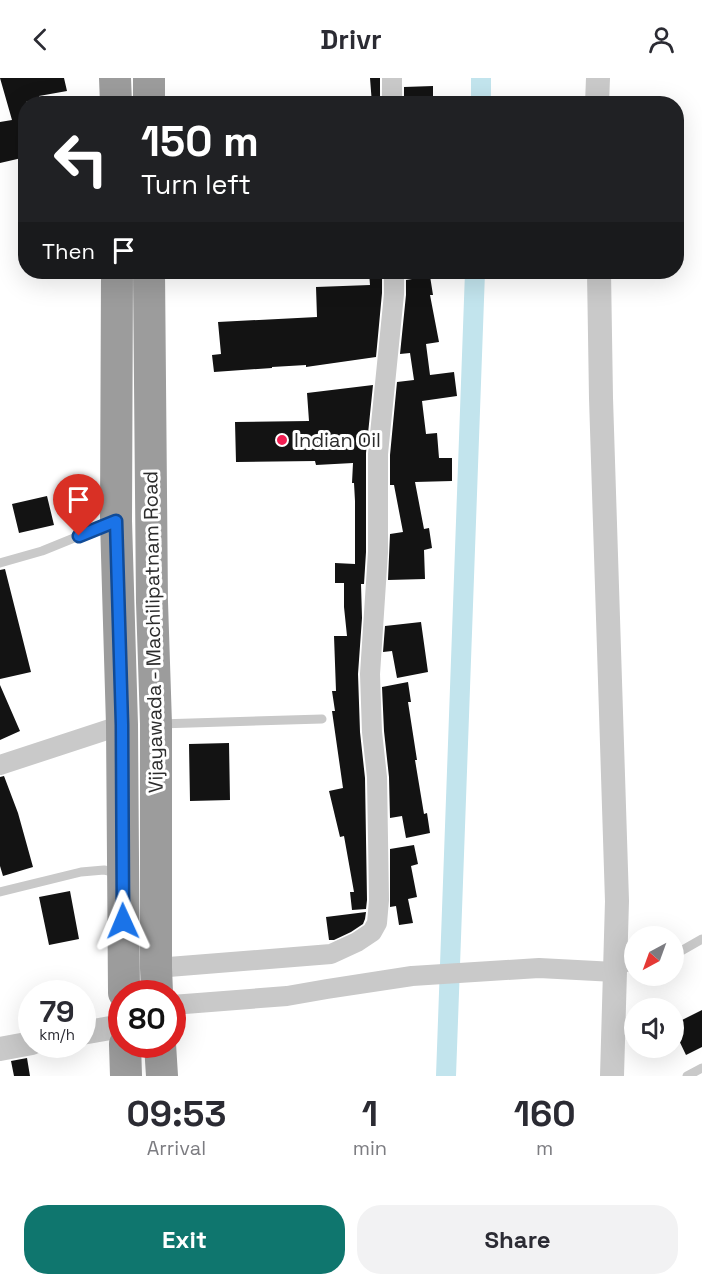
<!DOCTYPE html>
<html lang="en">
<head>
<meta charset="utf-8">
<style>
	:root { --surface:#fff; --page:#f2f2f3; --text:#2b2b33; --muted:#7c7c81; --accent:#0f766e }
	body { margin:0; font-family:"Space Grotesk",sans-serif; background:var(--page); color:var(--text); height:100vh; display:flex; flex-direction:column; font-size:22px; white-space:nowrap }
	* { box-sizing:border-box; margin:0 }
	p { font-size:20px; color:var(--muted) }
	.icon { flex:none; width:33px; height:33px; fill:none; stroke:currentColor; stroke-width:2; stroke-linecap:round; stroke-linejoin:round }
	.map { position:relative; height:998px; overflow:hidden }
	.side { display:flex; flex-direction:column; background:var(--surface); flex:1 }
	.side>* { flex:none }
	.guide { position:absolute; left:18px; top:18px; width:666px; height:183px; border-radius:24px; box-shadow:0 6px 24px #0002; background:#202124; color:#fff; overflow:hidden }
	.needle { width:39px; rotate:221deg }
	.buttons { position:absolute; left:624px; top:848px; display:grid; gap:12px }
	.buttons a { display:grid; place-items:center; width:60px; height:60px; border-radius:50%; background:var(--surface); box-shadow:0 6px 24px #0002; font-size:30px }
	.speed { position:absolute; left:18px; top:902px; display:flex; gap:12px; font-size:30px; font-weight:700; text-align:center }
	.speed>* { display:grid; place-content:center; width:78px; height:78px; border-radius:50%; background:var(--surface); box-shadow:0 6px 24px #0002; line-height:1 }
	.speed small { font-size:15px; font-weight:400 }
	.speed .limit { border:9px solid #d22; background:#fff; color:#111 }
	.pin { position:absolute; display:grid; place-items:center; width:51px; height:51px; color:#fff; margin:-62px -26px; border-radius:50% 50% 50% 0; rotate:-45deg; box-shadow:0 0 6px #0007 }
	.pin .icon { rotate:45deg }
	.me { position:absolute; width:66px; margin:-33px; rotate:359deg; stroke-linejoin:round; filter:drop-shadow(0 0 4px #0008) }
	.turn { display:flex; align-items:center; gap:21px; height:126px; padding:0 24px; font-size:27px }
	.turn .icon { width:78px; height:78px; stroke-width:2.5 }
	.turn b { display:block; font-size:42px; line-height:51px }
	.then { display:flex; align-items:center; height:57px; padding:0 24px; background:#0003; gap:12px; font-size:22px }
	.eta { display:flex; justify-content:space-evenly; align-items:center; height:102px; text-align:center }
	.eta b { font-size:36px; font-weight:800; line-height:42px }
	.cta { display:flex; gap:12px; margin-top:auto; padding:12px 24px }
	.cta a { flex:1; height:69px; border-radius:24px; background:var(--accent); color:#fff; font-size:24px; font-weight:800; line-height:69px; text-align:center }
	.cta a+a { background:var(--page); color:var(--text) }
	header { display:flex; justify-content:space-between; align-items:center; height:78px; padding:0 24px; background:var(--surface); font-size:27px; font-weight:800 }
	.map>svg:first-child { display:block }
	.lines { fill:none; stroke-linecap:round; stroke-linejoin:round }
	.canal { stroke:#c2e4ed; stroke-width:20 }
	.building { fill:#131313 }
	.service { stroke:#c9c9c9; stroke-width:9 }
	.minor { stroke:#c9c9c9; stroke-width:20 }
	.tertiary { stroke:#c9c9c9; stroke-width:24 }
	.trunk { stroke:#9c9c9c; stroke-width:32 }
	.route-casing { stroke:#114b97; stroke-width:15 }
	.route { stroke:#1a73e8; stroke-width:10 }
	.poi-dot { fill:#f21e52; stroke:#fff; stroke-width:2 }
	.labels { text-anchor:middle; stroke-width:6; stroke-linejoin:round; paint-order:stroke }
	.poi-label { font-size:20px; fill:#2c2c2c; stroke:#fff; text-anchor:start }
	.street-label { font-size:20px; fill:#2c2c2c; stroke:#fff }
</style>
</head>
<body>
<header><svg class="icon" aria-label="back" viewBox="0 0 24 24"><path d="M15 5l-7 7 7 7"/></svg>Drivr<svg class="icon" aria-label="person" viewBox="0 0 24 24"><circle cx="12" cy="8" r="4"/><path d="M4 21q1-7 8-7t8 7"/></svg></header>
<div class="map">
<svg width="702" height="998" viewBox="0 0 702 998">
	<rect width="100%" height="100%" fill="#fff"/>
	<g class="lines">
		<path class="canal" d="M 481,26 L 481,0
			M 446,998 L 475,194"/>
	</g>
	<path class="building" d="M 0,0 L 64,0 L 67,13 L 39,18 L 39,20 L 26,24 L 26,79 L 0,85 L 0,44 L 12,42 Z
		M 370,0 L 380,0 L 380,26 L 372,26 Z
		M 433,8 L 433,26 L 404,26 L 404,9 Z
		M 369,194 L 382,194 L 382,215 L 376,279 L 306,289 L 306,287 L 272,289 L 272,290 L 214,294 L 212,277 L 221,276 L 218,244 L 317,239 L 316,209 L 370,207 Z
		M 430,198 L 433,217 L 430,217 L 439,264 L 426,266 L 430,297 L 454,294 L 457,318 L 422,323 L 426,356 L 437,355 L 439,380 L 452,380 L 452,403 L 415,404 L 424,451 L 429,450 L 432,470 L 424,472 L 425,501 L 388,502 L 390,456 L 403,454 L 394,407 L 390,407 L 390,377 L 397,304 L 414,302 L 410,275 L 400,276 L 406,217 L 406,202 Z
		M 373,307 L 366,375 L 366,474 L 364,506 L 361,506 L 362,540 L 358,596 L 360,654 L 365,700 L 367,822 L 366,831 L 352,832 L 350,814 L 354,814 L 344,758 L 340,759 L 329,713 L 343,710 L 332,633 L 335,633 L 332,613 L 336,613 L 334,558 L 347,558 L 344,529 L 344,505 L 335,505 L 335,485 L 355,486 L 355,423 L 354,405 L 352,405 L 353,385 L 316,387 L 315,383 L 236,384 L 235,344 L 309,343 L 307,315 Z
		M 47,418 L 54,447 L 19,455 L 12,426 Z
		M 5,491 L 31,594 L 0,601 L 0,492 Z
		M 421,544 L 428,594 L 397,600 L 392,573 L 383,574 L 385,548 Z
		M 408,604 L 411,624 L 408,624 L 417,682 L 415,682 L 424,736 L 427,735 L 430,755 L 406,760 L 402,738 L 390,740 L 389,699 L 384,653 L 382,609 Z
		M 0,607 L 20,653 L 0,662 Z
		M 229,665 L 230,722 L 190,723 L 189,666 Z
		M 4,698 L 18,735 L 33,789 L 3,798 L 0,788 L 0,699 Z
		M 414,767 L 418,786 L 411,788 L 417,819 L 408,821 L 413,845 L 399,847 L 396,828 L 390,829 L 390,771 Z
		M 70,813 L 79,861 L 49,867 L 39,819 Z
		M 366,834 L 365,841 L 363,846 L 351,854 L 334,862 L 329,862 L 326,839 Z
		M 702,932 L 702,969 L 686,977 L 674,952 L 674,946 Z
		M 27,980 L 30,998 L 14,998 L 11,983 Z"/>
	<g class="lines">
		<path class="service" d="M 0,485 L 42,473 L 111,445
			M 159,646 L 322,641
			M 0,814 L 81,794 L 104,792 L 118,795
			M 674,877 L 702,861
			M 615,890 L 634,889
			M 687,998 L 702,990"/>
		<path class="minor" d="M 392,26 L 392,0
			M 0,687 L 122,647
			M 156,890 L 331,876 L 357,864 L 372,854 L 377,845 L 379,822 L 377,699 L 372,654 L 370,596 L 378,474 L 378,376 L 394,216 L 394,194
			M 172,927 L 287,918 L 327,911 L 412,898 L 539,890 L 615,894"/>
		<path class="tertiary" d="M 597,26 L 598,0
			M 599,194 L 601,320 L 617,823 L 612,998
			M 82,955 L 122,948
			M 0,971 L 32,965"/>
		<path class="trunk" d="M 115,0 L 116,26
			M 149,26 L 149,0
			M 117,194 L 116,443 L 122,647 L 124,915
			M 149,194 L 152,524 L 156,646 L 156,890 L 157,915
			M 125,966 L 126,998
			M 160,966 L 162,998"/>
	</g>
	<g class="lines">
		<g class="route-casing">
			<path id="route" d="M 79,458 L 116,443 L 122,647 L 123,843"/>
		</g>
		<use href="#route" class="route"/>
	</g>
	<circle class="poi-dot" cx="282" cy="362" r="6"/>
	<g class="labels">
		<g class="poi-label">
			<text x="294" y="369">Indian Oil</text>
		</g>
		<g class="street-label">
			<text transform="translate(153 554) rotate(-91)" y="7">Vijayawada - Machilipatnam Road</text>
		</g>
	</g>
</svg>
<div class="buttons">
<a><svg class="needle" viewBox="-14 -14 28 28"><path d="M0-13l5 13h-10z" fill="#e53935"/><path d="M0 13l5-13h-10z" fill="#7c7c81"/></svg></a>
<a><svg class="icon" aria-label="sound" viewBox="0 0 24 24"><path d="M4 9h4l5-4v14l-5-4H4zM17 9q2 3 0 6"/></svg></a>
</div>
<div class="speed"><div>79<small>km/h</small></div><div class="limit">80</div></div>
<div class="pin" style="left:79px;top:458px;background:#d93025"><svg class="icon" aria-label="arrive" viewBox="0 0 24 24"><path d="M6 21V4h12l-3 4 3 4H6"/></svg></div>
<svg class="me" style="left:123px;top:843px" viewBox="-20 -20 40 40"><path d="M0-17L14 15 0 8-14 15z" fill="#1a73e8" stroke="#fff" stroke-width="4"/></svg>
<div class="guide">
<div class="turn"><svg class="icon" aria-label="left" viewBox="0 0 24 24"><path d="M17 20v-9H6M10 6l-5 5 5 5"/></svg><div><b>150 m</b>Turn left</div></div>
<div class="then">Then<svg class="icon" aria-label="arrive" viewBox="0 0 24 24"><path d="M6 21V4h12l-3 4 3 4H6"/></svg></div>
</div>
</div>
<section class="side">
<div class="eta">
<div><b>09:53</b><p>Arrival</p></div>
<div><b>1</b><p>min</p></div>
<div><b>160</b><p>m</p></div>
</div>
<div class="cta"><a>Exit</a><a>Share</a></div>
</section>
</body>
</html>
